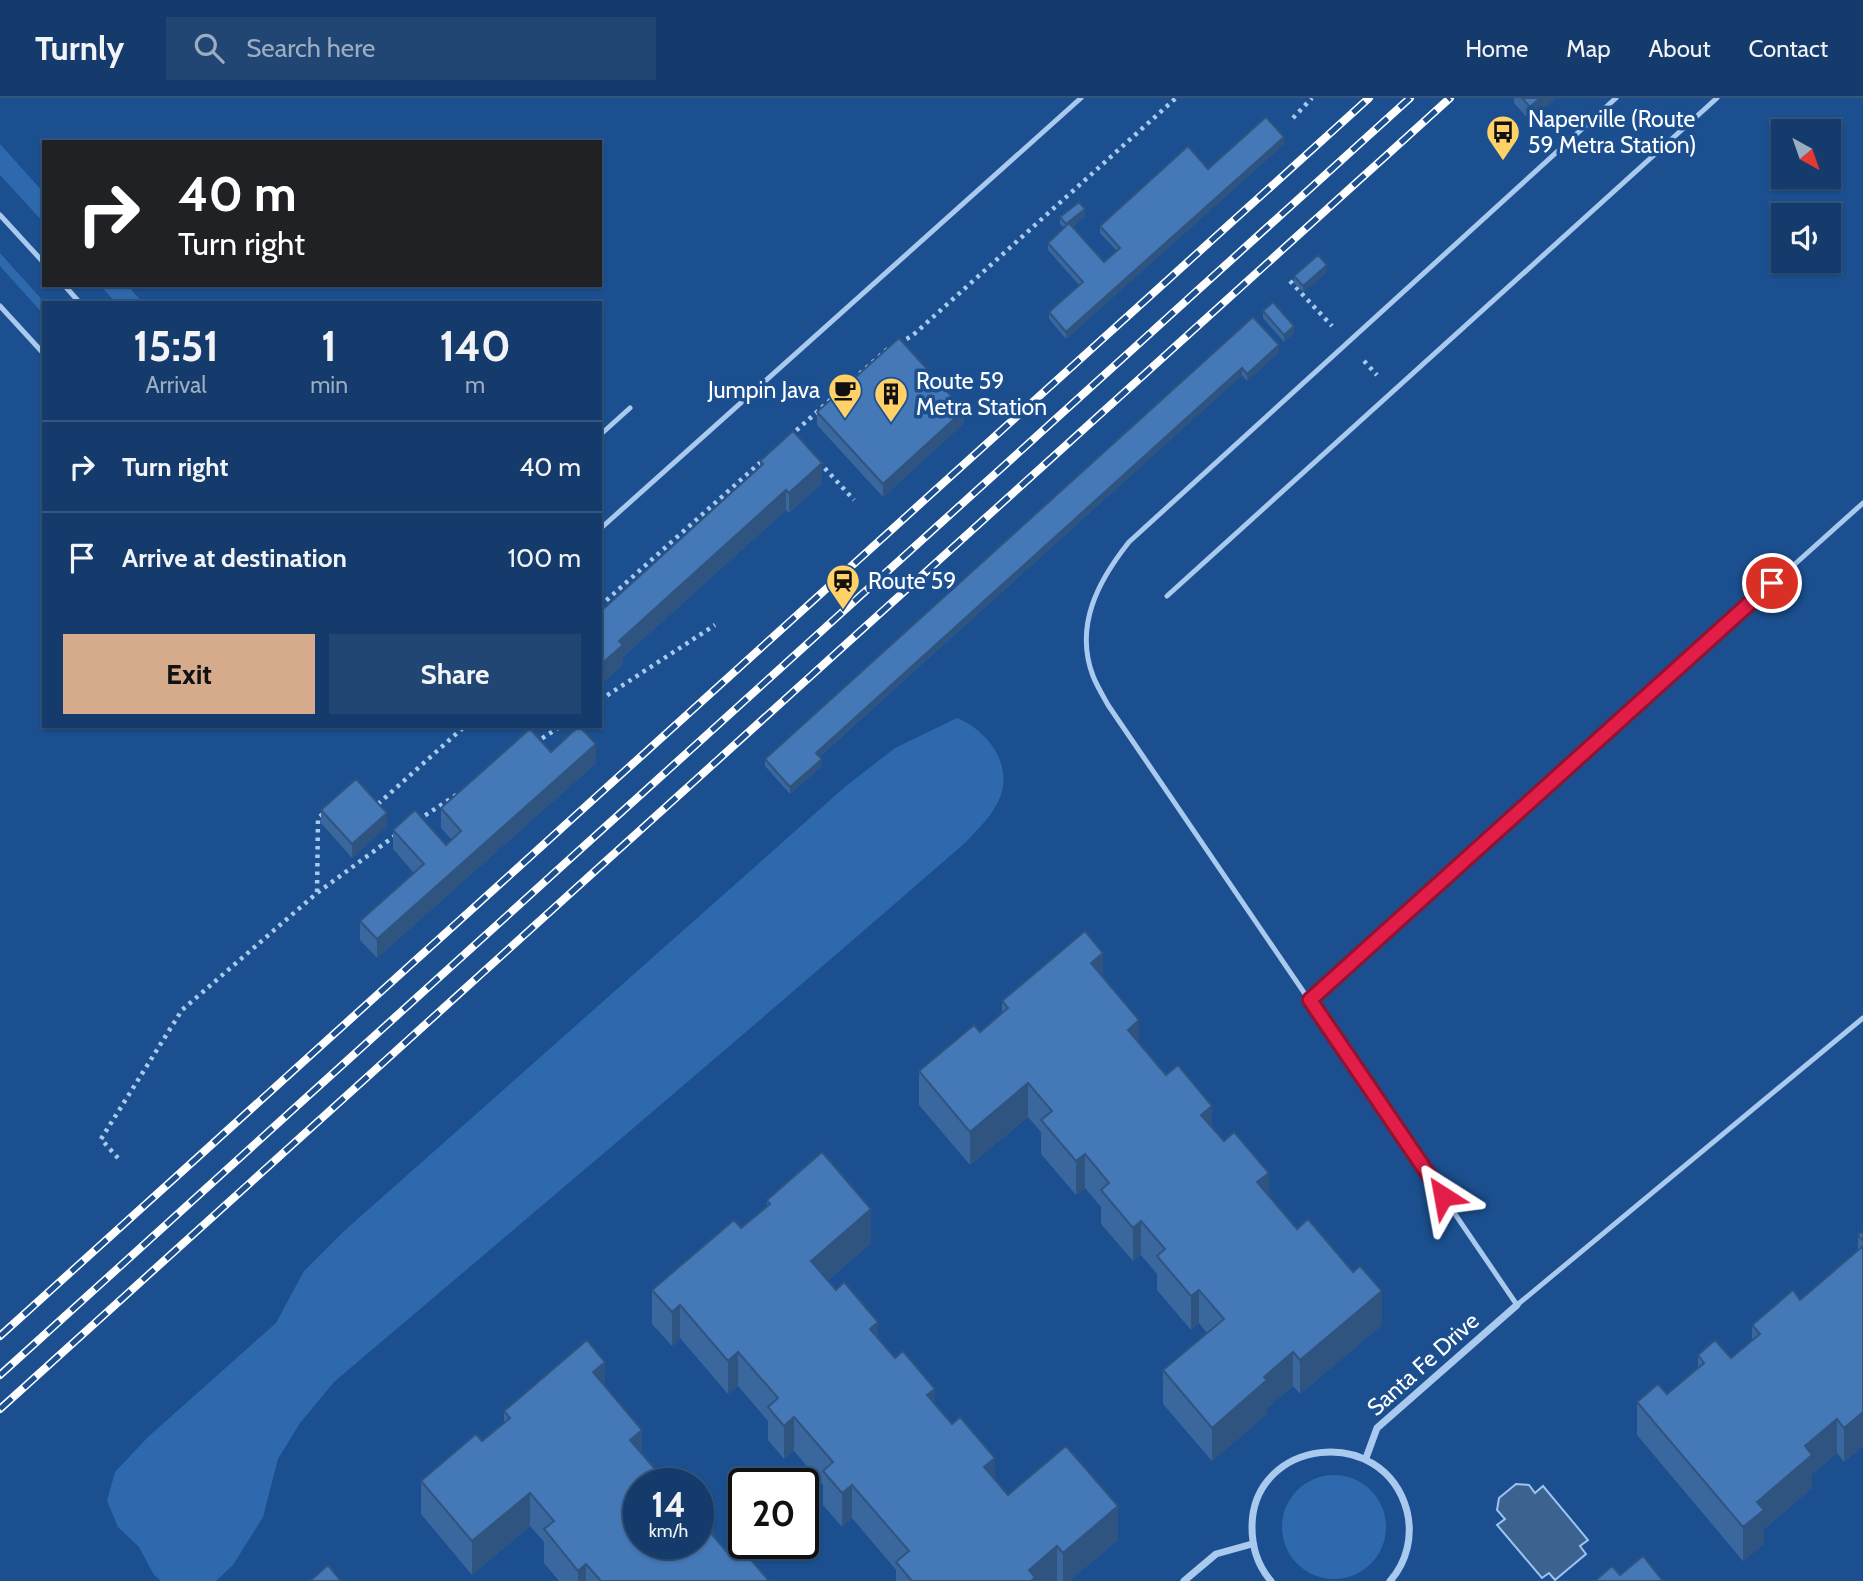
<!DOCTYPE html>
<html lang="en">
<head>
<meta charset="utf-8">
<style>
	:root { --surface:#143b6b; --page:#214673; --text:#f1f3f6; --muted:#9dadc1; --line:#33557e; --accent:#d6ab8b }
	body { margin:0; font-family:Cabin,sans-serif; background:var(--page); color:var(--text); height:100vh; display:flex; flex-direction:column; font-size:26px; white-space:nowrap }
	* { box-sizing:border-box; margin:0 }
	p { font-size:23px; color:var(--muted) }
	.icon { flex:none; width:38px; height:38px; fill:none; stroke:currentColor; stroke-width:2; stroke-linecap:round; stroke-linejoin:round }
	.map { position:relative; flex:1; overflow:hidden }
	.drawer { position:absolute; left:42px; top:203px; width:560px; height:427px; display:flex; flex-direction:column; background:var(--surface); border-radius:0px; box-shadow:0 2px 5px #0004,0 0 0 2px var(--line) }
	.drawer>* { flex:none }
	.banner { position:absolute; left:42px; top:42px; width:560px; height:147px; border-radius:0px; box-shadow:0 2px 5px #0004,0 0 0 2px var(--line); background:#202124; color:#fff; overflow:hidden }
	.needle { width:46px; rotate:140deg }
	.fabs { position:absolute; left:1771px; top:21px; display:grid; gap:14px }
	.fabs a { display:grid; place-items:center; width:70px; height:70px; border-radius:0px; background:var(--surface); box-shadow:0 2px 5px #0004,0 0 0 2px var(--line); font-size:35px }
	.speed { position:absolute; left:623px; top:1370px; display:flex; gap:14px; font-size:35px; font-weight:700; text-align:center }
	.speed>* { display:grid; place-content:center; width:91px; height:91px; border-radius:50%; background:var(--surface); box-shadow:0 2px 5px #0004,0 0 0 2px var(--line); line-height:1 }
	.speed small { font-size:18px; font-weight:400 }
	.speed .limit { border:4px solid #111; border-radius:10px; background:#fff; color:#111 }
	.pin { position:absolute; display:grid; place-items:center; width:60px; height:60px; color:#fff; margin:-30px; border:4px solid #fff; border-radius:50%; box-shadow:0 2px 7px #0007 }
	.me { position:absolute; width:77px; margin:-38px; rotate:326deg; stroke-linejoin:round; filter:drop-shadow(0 0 5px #0008) }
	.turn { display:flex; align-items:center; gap:24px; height:147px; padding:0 21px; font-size:32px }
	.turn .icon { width:91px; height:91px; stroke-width:2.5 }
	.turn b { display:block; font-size:49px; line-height:60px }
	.eta { display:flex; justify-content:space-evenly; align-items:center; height:119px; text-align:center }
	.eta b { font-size:42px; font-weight:700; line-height:49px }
	.cta { display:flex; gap:14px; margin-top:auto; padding:14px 21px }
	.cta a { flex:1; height:80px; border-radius:0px; background:var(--accent); color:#111; font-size:28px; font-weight:700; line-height:80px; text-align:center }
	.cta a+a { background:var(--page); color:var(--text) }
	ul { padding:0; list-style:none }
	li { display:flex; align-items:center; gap:21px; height:91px; padding:0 21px; border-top:2px solid var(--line) }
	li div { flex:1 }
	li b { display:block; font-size:26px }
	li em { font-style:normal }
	header { display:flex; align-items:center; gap:42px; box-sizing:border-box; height:98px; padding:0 35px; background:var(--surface); border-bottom:2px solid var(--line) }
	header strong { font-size:33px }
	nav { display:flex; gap:38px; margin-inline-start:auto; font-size:24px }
	.search { width:490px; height:63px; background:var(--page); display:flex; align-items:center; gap:18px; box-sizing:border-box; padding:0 24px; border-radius:0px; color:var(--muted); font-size:26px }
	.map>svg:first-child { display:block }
	.green { fill:#2e69ad }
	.water { fill:#3c6290; stroke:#9cc4f0; stroke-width:2 }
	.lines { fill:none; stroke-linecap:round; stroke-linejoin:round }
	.path { stroke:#a9c9ee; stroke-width:4.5; stroke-dasharray:3.5 5; stroke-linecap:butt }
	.lane { stroke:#a9c9ee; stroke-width:5 }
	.street { stroke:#a9c9ee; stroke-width:7 }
	.rail-casing { stroke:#fff; stroke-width:8 }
	.rail { stroke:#1b4f8f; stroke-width:5; stroke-dasharray:16; stroke-linecap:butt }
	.wall { fill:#3a679d }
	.shaded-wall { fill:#305480 }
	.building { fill:#4478b7; stroke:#305480; stroke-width:2 }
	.route-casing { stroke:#92132f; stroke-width:18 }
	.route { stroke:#e11d48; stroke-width:12 }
	.labels { text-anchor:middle; stroke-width:7; stroke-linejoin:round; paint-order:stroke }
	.poi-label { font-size:23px; fill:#fff; stroke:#1b4f8f; text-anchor:start }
	.street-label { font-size:23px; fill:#fff; stroke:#1b4f8f }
</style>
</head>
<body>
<header>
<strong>Turnly</strong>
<div class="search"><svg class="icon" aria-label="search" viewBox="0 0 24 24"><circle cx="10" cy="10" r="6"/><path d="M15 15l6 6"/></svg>Search here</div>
<nav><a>Home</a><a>Map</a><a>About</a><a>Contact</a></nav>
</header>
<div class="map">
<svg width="1863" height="1483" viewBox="0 0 1863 1483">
	<rect width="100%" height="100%" fill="#1b4f8f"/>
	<path class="green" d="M 0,46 L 44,95 L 44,125 L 0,77 Z
		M 0,155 L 45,205 L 44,217 L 0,168 Z
		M 100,187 L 127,187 L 143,205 L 116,205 Z
		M 957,620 C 993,635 1018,675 994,711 C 987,723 975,734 966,744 C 757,926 545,1105 334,1284 L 300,1325 L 278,1361 L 263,1419 L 233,1467 L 216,1483 L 161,1483 L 154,1477 L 139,1449 L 118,1429 L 107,1403 L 115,1374 L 148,1339 L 276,1225 L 304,1173 L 343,1134 L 846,688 L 895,650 Z
		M1282 1429a52 52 0 1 1 104 0a52 52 0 1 1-104 0Z"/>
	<path class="water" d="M 1516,1386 L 1529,1387 L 1535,1395 L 1543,1388 L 1588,1442 L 1580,1448 L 1586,1456 L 1555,1482 L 1549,1475 L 1542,1480 L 1497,1427 L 1505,1421 L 1497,1412 L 1499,1400 Z"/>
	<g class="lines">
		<path class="path" d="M 1293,20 L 1312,0
			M 1290,183 L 1332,228
			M 899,245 L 912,238 L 1176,0
			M 1364,263 L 1377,277
			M 790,338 L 891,248
			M 819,364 L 854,402
			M 600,508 L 763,362
			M 600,602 L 715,527
			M 535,645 L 561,628
			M 378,706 L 465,628
			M 418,722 L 458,696
			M 317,794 L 318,720 L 324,715
			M 118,1060 L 101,1041 L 182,912 L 317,795 L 396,737"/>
		<path class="lane" d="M 1616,0 L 1129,444 C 1098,483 1074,528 1093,578 C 1097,588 1103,598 1108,607 L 1517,1207 L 1863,920
			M 0,117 L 44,165
			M 64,187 L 80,205
			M 0,208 L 44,256
			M 600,337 L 630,310
			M 600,431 L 1081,0
			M 1167,498 L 1717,0
			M 1309,902 L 1863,405"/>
		<path class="street" d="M 1366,1360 L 1377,1330 L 1517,1207
			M 1184,1483 L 1216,1456 L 1252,1446
			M 1271,1483 C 1257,1467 1252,1450 1252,1429 C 1252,1341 1383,1324 1407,1413 C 1413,1438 1407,1464 1390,1483"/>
		<g class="rail-casing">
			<path id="rail" d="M 0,1238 L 1369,0
				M 0,1277 L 1410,0
				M 0,1311 L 1450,0"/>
		</g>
		<use href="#rail" class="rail"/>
	</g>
	<path class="wall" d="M 1514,0 L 1555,0 L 1530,23 L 1514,5 Z
		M 1284,46 L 1066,241 L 1049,221 L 1049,214 L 1079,187 L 1048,152 L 1048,145 L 1064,130 L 1060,126 L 1060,119 L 1085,118 L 1072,129 L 1104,164 L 1117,153 L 1100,135 L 1100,128 L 1208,71 Z
		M 1327,174 L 1303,194 L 1294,185 L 1294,178 Z
		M 1263,213 L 1294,235 L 1284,244 L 1263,220 Z
		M 1253,219 L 1279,254 L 1247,283 L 1242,277 L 820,658 L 822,668 L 790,696 L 765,668 L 765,661 Z
		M 817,314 L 964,325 L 883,399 L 817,327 Z
		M 760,363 L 822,385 L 789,415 L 786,412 L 623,559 L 623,566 L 600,587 L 600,514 L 760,370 Z
		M 551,654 L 596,665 L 377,860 L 360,842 L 360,823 L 414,775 L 393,751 L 393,732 L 446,747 L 452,742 L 441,730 L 441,710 Z
		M 321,712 L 387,728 L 352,760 L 321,725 Z
		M 1103,879 L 1139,945 L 1212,1029 L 1297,1131 L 1382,1227 L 1300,1296 L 1293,1288 L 1267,1310 L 1267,1316 L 1212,1363 L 1163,1306 L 1163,1272 L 1207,1235 L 1199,1225 L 1191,1232 L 1157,1192 L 1157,1176 L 1141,1157 L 1133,1163 L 1101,1126 L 1101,1109 L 1085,1090 L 1076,1097 L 1041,1056 L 1041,1034 L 1028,1019 L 970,1067 L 919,1007 L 919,973 L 980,934 L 1002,915 L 1002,903 Z
		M 767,1102 L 871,1145 L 828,1182 L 935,1306 L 1008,1397 L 1118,1442 L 1069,1483 L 1058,1483 L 1057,1482 L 1055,1483 L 896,1483 L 896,1472 L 852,1420 L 842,1429 L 823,1407 L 823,1387 L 794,1353 L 784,1361 L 768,1342 L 768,1323 L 738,1288 L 728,1296 L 680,1240 L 672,1248 L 652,1226 L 652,1192 L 741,1130 L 767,1108 Z
		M 1863,1133 L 1863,1348 L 1844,1364 L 1837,1355 L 1812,1376 L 1812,1390 L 1764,1431 L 1764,1446 L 1743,1463 L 1637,1337 L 1637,1304 L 1667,1296 L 1698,1270 L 1698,1257 L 1731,1260 L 1752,1242 L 1752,1227 L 1800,1202 L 1858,1153 L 1858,1137 Z
		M 605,1289 L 642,1355 L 726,1453 L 769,1483 L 559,1483 L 544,1465 L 544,1444 L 530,1428 L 472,1477 L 421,1416 L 421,1383 L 482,1343 L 504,1325 L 504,1313 Z"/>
	<path class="shaded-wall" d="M 1540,0 L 1555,0 L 1530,23 L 1530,9 Z
		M 1284,39 L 1284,46 L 1066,241 L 1066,234 Z
		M 1085,111 L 1085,118 L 1066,133 L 1066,126 Z
		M 1327,167 L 1327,174 L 1303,194 L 1303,188 Z
		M 1294,228 L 1294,235 L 1284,244 L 1284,237 Z
		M 1279,247 L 1279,254 L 1247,283 L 1247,276 Z
		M 1242,270 L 1242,277 L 816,661 L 816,655 Z
		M 964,312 L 964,325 L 883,399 L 883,386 Z
		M 822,365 L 822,385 L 789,415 L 789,395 Z
		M 786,392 L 786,412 L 623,559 L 623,566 L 600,587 L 600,567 L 619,543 Z
		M 596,646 L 596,665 L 377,860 L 377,841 Z
		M 822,661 L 822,668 L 790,696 L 790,689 Z
		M 387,715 L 387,728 L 352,760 L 352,746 Z
		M 1103,855 L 1103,888 L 1091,865 Z
		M 1139,922 L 1139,956 L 1128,932 Z
		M 1028,985 L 1028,1019 L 970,1067 L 970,1034 Z
		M 1212,1008 L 1212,1042 L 1201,1017 Z
		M 1085,1056 L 1085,1090 L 1076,1097 L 1076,1063 Z
		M 1269,1075 L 1269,1109 L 1257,1084 Z
		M 871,1111 L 871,1145 L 811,1196 L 811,1163 Z
		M 1141,1123 L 1141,1157 L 1133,1163 L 1133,1130 Z
		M 1199,1192 L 1199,1225 L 1191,1232 L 1191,1198 Z
		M 1382,1193 L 1382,1227 L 1300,1296 L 1300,1262 Z
		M 680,1207 L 680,1240 L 672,1248 L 672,1214 Z
		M 878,1224 L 878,1258 L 870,1231 Z
		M 738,1254 L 738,1288 L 728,1296 L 728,1263 Z
		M 1293,1254 L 1293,1288 L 1267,1310 L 1267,1316 L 1212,1363 L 1212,1330 L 1264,1279 Z
		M 605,1264 L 605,1298 L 593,1274 Z
		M 935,1291 L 935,1325 L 927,1297 Z
		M 1863,1314 L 1863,1348 L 1844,1364 L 1844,1330 Z
		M 794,1319 L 794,1353 L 784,1361 L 784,1328 Z
		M 1837,1321 L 1837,1355 L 1812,1376 L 1812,1390 L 1764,1431 L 1764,1446 L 1743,1463 L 1743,1429 L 1757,1404 L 1805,1348 Z
		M 642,1332 L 642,1365 L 630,1342 Z
		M 995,1360 L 995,1394 L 984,1369 Z
		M 852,1387 L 852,1420 L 842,1429 L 842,1395 Z
		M 530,1395 L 530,1428 L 472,1477 L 472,1443 Z
		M 1118,1408 L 1118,1442 L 1069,1483 L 1063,1483 L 1063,1455 Z
		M 714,1417 L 714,1451 L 703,1426 Z
		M 1057,1448 L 1057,1482 L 1055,1483 L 1029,1483 L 1029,1472 Z
		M 586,1466 L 586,1483 L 578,1483 L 578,1473 Z"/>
	<path class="building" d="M 1522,0 L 1540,0 L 1530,9 Z
		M 1266,19 L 1284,39 L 1066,234 L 1049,214 L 1083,184 L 1048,145 L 1069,125 L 1104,164 L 1120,150 L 1100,128 L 1188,48 L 1208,71 Z
		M 1079,104 L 1085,111 L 1066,126 L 1060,119 Z
		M 1318,157 L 1327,167 L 1303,188 L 1294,178 Z
		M 1273,204 L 1294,228 L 1284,237 L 1263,213 Z
		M 1253,219 L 1279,247 L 1247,276 L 1242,270 L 816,655 L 822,661 L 790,689 L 765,661 Z
		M 899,240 L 964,312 L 883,386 L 817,314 Z
		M 793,333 L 822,365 L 789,395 L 786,392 L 619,543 L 623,547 L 600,567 L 600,514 L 763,366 L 760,363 Z
		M 579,628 L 596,646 L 377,841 L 360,823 L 424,766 L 393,732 L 415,712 L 446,747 L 461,733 L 441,710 L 530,631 L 551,654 Z
		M 356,681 L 387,715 L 352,746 L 321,712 Z
		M 1085,833 L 1103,855 L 1091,865 L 1139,922 L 1128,932 L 1166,977 L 1178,967 L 1212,1008 L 1201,1017 L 1224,1043 L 1234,1034 L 1269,1075 L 1257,1084 L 1297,1131 L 1308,1121 L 1353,1174 L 1360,1168 L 1382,1193 L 1300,1262 L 1293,1254 L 1264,1279 L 1267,1282 L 1212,1330 L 1163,1272 L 1224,1221 L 1199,1192 L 1191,1198 L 1157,1158 L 1165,1151 L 1141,1123 L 1133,1130 L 1101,1092 L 1109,1085 L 1085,1056 L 1076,1063 L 1041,1022 L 1052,1013 L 1028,985 L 970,1034 L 919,973 L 974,927 L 980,934 L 1008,910 L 1002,903 Z
		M 822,1054 L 871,1111 L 811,1163 L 836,1192 L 844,1184 L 878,1224 L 870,1231 L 895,1260 L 903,1253 L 935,1291 L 927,1297 L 952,1326 L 960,1319 L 995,1360 L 984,1369 L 1008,1397 L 1066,1348 L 1118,1408 L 1063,1455 L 1057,1448 L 1029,1472 L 1035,1479 L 1031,1483 L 912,1483 L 896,1464 L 909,1453 L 852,1387 L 842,1395 L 823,1373 L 833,1364 L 794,1319 L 784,1328 L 768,1309 L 778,1300 L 738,1254 L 728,1263 L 680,1207 L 672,1214 L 652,1192 L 734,1122 L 741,1130 L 770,1106 L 767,1102 Z
		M 1863,1133 L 1863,1143 L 1858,1137 Z
		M 1863,1148 L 1863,1314 L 1844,1330 L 1837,1321 L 1805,1348 L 1812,1357 L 1757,1404 L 1764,1412 L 1743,1429 L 1637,1304 L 1658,1286 L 1667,1296 L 1704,1265 L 1698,1257 L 1715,1242 L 1731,1260 L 1760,1236 L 1752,1227 L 1793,1192 L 1800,1202 Z
		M 587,1242 L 605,1264 L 593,1274 L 642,1332 L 630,1342 L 668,1386 L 639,1386 L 639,1446 L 698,1446 L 698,1399 L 714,1417 L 703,1426 L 726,1453 L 736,1444 L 769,1483 L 601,1483 L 586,1466 L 578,1473 L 544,1431 L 554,1423 L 530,1395 L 472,1443 L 421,1383 L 476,1336 L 482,1343 L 510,1320 L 504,1313 Z
		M 679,1377 L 687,1386 L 668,1386 Z
		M 1643,1458 L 1663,1483 L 1595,1483 L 1612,1468 L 1620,1477 Z
		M 328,1467 L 341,1483 L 310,1483 Z"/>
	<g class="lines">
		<g class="route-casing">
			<path id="route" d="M 1443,1098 L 1310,902 L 1772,485"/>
		</g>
		<use href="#route" class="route"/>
	</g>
	<defs>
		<g id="bus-pin" transform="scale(1.75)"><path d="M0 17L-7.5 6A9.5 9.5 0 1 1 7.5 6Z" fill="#ffd166" stroke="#1b4f8f"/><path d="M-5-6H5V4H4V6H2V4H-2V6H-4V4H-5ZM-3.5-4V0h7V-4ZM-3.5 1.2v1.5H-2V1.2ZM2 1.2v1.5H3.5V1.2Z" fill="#111"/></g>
		<g id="cafe-pin" transform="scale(1.75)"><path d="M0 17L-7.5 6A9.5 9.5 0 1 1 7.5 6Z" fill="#ffd166" stroke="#1b4f8f"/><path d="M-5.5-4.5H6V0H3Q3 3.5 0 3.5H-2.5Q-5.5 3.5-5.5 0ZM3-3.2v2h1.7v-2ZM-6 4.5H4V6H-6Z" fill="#111"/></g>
		<g id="building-pin" transform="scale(1.75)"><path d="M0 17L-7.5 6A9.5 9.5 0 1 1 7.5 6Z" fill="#ffd166" stroke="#1b4f8f"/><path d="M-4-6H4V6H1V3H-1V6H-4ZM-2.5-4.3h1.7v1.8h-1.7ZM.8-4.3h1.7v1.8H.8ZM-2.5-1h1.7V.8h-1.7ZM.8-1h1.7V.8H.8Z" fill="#111"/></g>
		<g id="station-pin" transform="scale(1.75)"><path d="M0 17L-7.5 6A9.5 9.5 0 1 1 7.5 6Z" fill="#ffd166" stroke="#1b4f8f"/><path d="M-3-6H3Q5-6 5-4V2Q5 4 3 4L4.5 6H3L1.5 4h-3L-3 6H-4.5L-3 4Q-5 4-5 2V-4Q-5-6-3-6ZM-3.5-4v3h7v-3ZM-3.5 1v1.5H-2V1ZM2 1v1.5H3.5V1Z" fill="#111"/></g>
	</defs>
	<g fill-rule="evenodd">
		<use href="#bus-pin" x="1503" y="34"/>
		<use href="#cafe-pin" x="845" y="292"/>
		<use href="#building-pin" x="891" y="296"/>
		<use href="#station-pin" x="843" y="483"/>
	</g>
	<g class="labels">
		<g class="poi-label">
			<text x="1528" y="29">Naperville (Route<tspan x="1528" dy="26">59 Metra Station)</tspan></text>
			<text x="916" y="291">Route 59<tspan x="916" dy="26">Metra Station</tspan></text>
			<text x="820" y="300" text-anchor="end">Jumpin Java</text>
			<text x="868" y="491">Route 59</text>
		</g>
		<g class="street-label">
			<text transform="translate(1423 1266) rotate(-42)" y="8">Santa Fe Drive</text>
		</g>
	</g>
</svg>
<div class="fabs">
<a><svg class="needle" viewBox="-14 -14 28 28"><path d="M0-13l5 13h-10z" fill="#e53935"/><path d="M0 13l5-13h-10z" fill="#9dadc1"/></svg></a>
<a><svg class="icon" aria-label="sound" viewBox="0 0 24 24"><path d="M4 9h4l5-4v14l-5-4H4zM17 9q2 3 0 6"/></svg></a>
</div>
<div class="speed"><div>14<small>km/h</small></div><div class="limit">20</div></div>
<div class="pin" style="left:1772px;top:485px;background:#d93025"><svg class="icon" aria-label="arrive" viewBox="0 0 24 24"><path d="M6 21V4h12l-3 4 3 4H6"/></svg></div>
<svg class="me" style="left:1443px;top:1098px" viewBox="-20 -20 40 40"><path d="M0-17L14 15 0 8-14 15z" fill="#e11d48" stroke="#fff" stroke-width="4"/></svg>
<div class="banner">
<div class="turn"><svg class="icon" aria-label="right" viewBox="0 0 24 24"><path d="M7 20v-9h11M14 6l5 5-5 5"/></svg><div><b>40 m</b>Turn right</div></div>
</div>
<section class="drawer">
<div class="eta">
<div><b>15:51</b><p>Arrival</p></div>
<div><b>1</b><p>min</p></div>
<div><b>140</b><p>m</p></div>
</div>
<ul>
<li><svg class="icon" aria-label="right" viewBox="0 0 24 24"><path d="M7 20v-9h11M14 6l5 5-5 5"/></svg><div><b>Turn right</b></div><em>40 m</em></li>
<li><svg class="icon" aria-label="arrive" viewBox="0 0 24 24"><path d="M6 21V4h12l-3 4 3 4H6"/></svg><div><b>Arrive at destination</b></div><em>100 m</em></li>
</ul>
<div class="cta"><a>Exit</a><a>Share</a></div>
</section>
</div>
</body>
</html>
